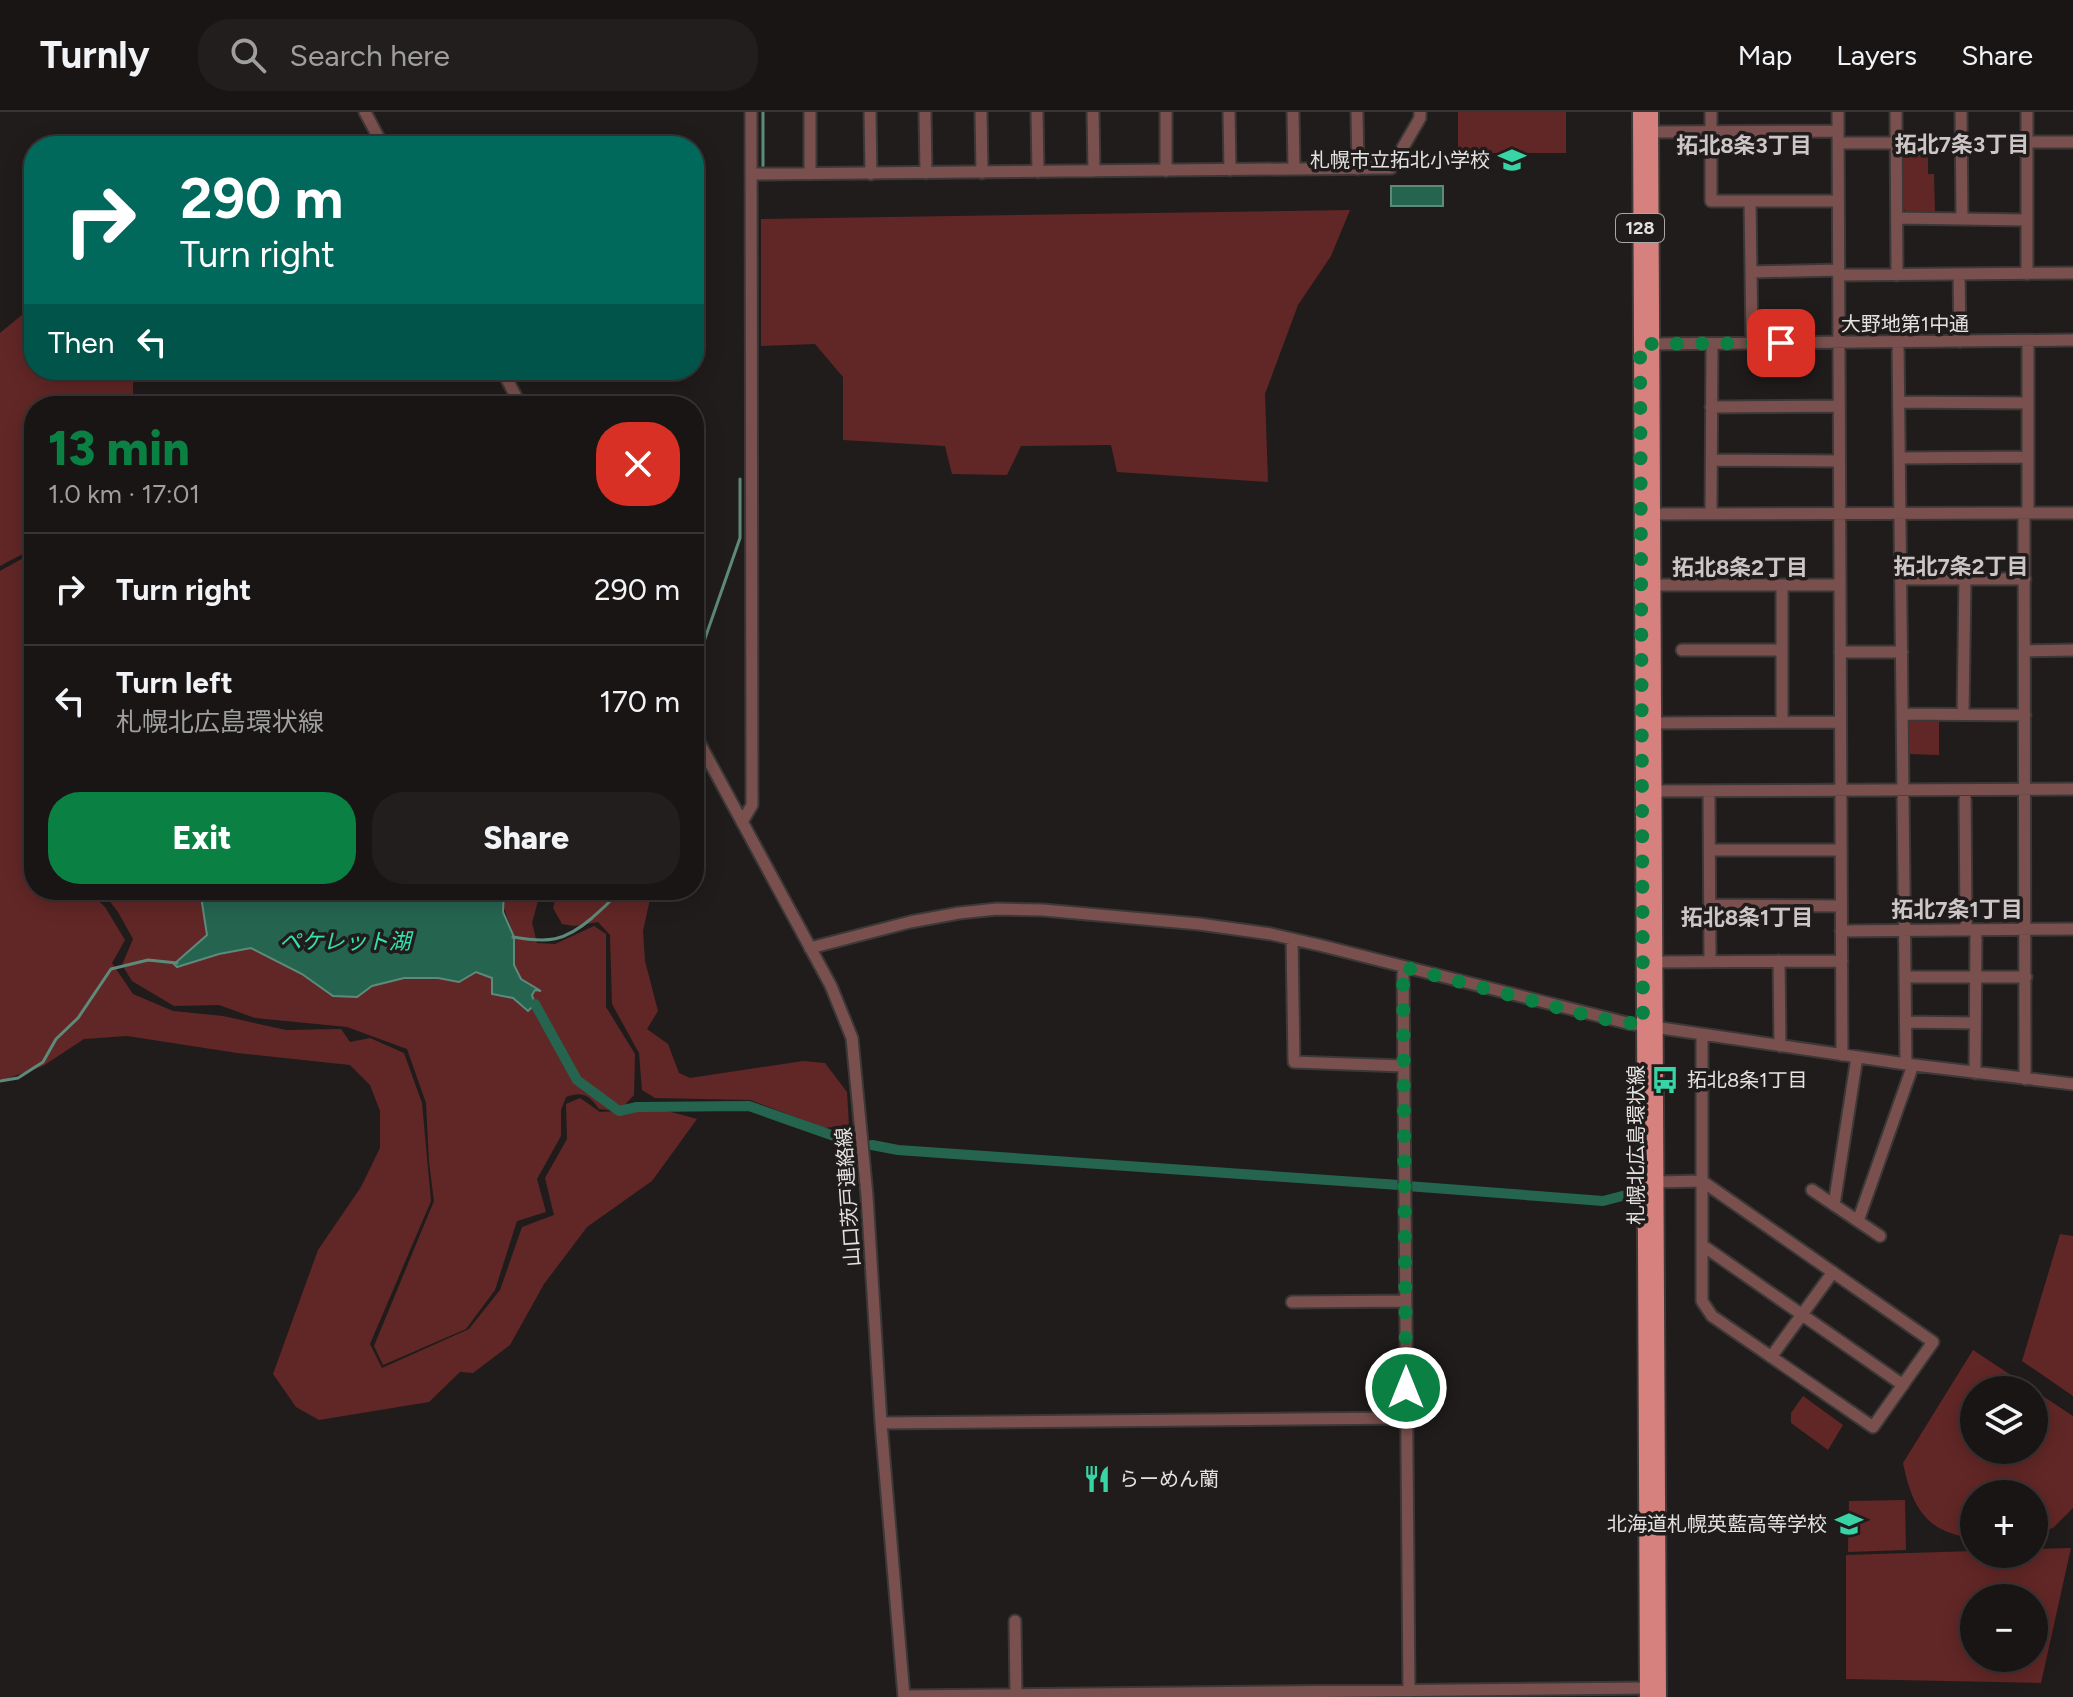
<!DOCTYPE html>
<html lang="en">
<head>
<meta charset="utf-8">
<style>
	:root { --surface:#181514; --page:#211e1d; --text:#f1f3f6; --muted:#9f9fa0; --line:#363434; --accent:#0b8043 }
	body { margin:0; font-family:Figtree,"Noto Sans JP",sans-serif; background:var(--page); color:var(--text); height:100vh; display:flex; flex-direction:column; font-size:30px; white-space:nowrap }
	* { box-sizing:border-box; margin:0 }
	p { font-size:26px; color:var(--muted) }
	.icon { flex:none; width:44px; height:44px; fill:none; stroke:currentColor; stroke-width:2; stroke-linecap:round; stroke-linejoin:round }
	.map { position:relative; flex:1; overflow:hidden }
	.sheet { position:absolute; left:24px; top:284px; width:680px; height:504px; display:flex; flex-direction:column; background:var(--surface); border-radius:32px; box-shadow:0 4px 20px #0003,0 0 0 2px var(--line) }
	.sheet>* { flex:none }
	.hud { position:absolute; left:24px; top:24px; width:680px; height:244px; border-radius:32px; box-shadow:0 4px 20px #0003,0 0 0 2px var(--line); background:#00695c; color:#fff; overflow:hidden }
	.fabs { position:absolute; left:1960px; top:1264px; display:grid; gap:16px }
	.fabs a { display:grid; place-items:center; width:88px; height:88px; border-radius:50%; background:var(--surface); box-shadow:0 4px 20px #0003,0 0 0 2px var(--line); font-size:40px }
	.pin { position:absolute; display:grid; place-items:center; width:68px; height:68px; color:#fff; margin:-34px; border-radius:16px; box-shadow:0 4px 12px #0006 }
	.me { position:absolute; width:88px; margin:-44px; rotate:0deg; stroke-linejoin:round; filter:drop-shadow(0 0 6px #0008) }
	.turn { display:flex; align-items:center; gap:28px; height:168px; padding:0 24px; font-size:36px }
	.turn .icon { width:104px; height:104px; stroke-width:2.5 }
	.turn b { display:block; font-size:56px; line-height:68px }
	.then { display:flex; align-items:center; height:76px; padding:0 24px; background:#0003; gap:16px; font-size:30px }
	.round { display:grid; place-items:center; flex:none; width:84px; height:84px; border-radius:32px; background:var(--page) }
	.summary { display:flex; align-items:center; justify-content:space-between; height:136px; padding:0 24px }
	h1 { font-size:48px; font-weight:800; line-height:60px; color:var(--accent) }
	.button { display:flex; gap:16px; margin-top:auto; padding:16px 24px }
	.button a { flex:1; height:92px; border-radius:32px; background:var(--accent); color:#fff; font-size:32px; font-weight:800; line-height:92px; text-align:center }
	.button a+a { background:var(--page); color:var(--text) }
	ul { padding:0; list-style:none }
	li { display:flex; align-items:center; gap:24px; height:112px; padding:0 24px; border-top:2px solid var(--line) }
	li div { flex:1 }
	li b { display:block; font-size:30px }
	li em { font-style:normal }
	header { display:flex; align-items:center; gap:48px; box-sizing:border-box; height:112px; padding:0 40px; background:var(--surface); border-bottom:2px solid var(--line) }
	header strong { font-size:38px }
	nav { display:flex; gap:44px; margin-inline-start:auto; font-size:28px }
	.search { width:560px; height:72px; background:var(--page); display:flex; align-items:center; gap:20px; box-sizing:border-box; padding:0 28px; border-radius:32px; color:var(--muted); font-size:30px }
	.map>svg:first-child { display:block }
	.green { fill:#612726; fill-rule:evenodd }
	.water { fill:#256550; stroke:#5e8a7c; stroke-width:2 }
	.lines { fill:none; stroke-linecap:round; stroke-linejoin:round }
	.stream { stroke:#5e8a7c; stroke-width:3 }
	.canal { stroke:#256550; stroke-width:10 }
	.minor-casing { stroke:#3b3837; stroke-width:15 }
	.major-casing { stroke:#3b3837; stroke-width:18 }
	.minor { stroke:#79504d; stroke-width:11 }
	.major { stroke:#d6817d; stroke-width:14 }
	.route { stroke:#0b8043; stroke-width:14; stroke-dasharray:0 25.2 }
	.labels { text-anchor:middle; stroke-width:7; stroke-linejoin:round; paint-order:stroke }
	.shield { fill:#201c1b; stroke:#a9a6a6; stroke-width:2 }
	.shield-label { font-size:18px; font-weight:bold; fill:#e4e1e1 }
	.poi-label { font-size:20px; fill:#e4e1e1; stroke:#201c1b; text-anchor:end }
	.street-label { font-size:20px; fill:#e4e1e1; stroke:#201c1b }
	.neighbourhood-label { font-size:22px; font-weight:bold; fill:#cdc6c6; stroke:#201c1b }
	.water-label { font-size:22px; font-style:italic; fill:#32e1af; stroke:#201c1b }
</style>
</head>
<body>
<header>
<strong>Turnly</strong>
<div class="search"><svg class="icon" aria-label="search" viewBox="0 0 24 24"><circle cx="10" cy="10" r="6"/><path d="M15 15l6 6"/></svg>Search here</div>
<nav><a>Map</a><a>Layers</a><a>Share</a></nav>
</header>
<div class="map">
<svg width="2073" height="1585" viewBox="0 0 2073 1585">
	<rect width="100%" height="100%" fill="#201c1b"/>
	<path class="green" d="M 1458,0 L 1566,0 L 1566,41 L 1458,41 Z
		M 1928,39 L 1928,62 L 1934,62 L 1935,100 L 1906,100 L 1903,96 L 1902,40 Z
		M 1350,98 L 1331,144 L 1298,193 L 1265,282 L 1268,370 L 1117,360 L 1111,333 L 1021,334 L 1007,363 L 952,362 L 945,334 L 843,328 L 843,265 L 815,232 L 761,234 L 761,107 Z
		M 34,193 L 34,258 L 133,258 L 133,294 L 34,294 L 34,436 L 0,454 L 0,221 Z
		M 34,440 L 34,778 L 87,778 L 105,795 L 125,828 L 112,851 L 133,882 L 173,899 L 223,904 L 286,918 L 341,917 L 350,930 L 370,926 L 404,941 L 422,991 L 431,1089 L 370,1232 L 382,1256 L 469,1217 L 500,1178 L 522,1115 L 554,1103 L 545,1066 L 567,1027 L 566,992 L 580,986 L 600,1000 L 615,999 L 599,997 C 589,983 583,979 566,985 L 561,998 L 561,1024 L 537,1067 L 546,1100 L 517,1109 L 495,1178 L 466,1217 L 383,1253 L 374,1234 L 434,1089 L 429,1050 L 426,991 L 407,937 L 347,915 L 255,906 L 219,893 L 174,894 L 132,869 L 122,853 L 133,827 L 118,800 L 101,778 L 200,778 L 208,823 L 175,852 L 251,836 L 302,862 L 333,884 L 357,885 L 372,874 L 404,866 L 438,866 L 459,870 L 476,860 L 492,866 L 492,882 L 513,886 L 527,899 L 535,878 C 531,875 524,871 520,866 C 512,854 515,841 514,828 C 512,810 499,797 504,778 L 541,778 L 532,811 L 537,831 L 555,832 L 594,814 L 606,822 L 606,895 L 635,942 L 634,983 L 619,999 L 664,998 L 697,1007 L 652,1069 L 587,1115 L 544,1172 L 510,1233 L 473,1261 L 460,1260 L 429,1290 L 319,1308 L 296,1295 L 273,1262 L 318,1138 L 361,1075 L 380,1036 L 380,999 L 370,973 L 350,953 L 237,941 L 127,924 L 84,927 L 43,954 L 6,967 L 0,967 L 0,459 Z
		M 1939,607 L 1939,643 L 1907,642 L 1908,611 L 1911,608 Z
		M 558,778 L 652,778 L 643,819 L 645,849 L 658,899 L 647,917 L 668,932 L 679,961 L 690,966 L 803,949 L 825,951 L 847,980 L 849,1013 L 825,1016 L 750,988 L 655,986 L 642,978 L 639,941 L 612,892 L 610,823 L 598,810 L 574,814 L 562,812 L 553,796 Z
		M 2060,1122 L 2073,1124 L 2073,1284 L 2022,1249 Z
		M 1973,1238 L 2073,1304 L 2073,1396 L 2053,1416 L 2034,1422 L 2034,1382 L 1974,1382 L 1974,1426 C 1925,1421 1912,1394 1903,1351 ZM 1974,1278 L 2034,1278 L 2034,1338 L 1974,1338 Z
		M 1803,1284 L 1843,1313 L 1828,1338 L 1791,1311 L 1791,1301 Z
		M 1905,1388 L 1906,1438 L 1848,1440 L 1849,1389 Z
		M 2071,1436 L 2041,1571 L 1846,1567 L 1846,1443 L 1974,1439 L 1974,1442 L 2034,1442 L 2034,1437 ZM 1974,1486 L 2034,1486 L 2034,1546 L 1974,1546 Z"/>
	<path class="water" d="M 1391,74 L 1443,74 L 1443,94 L 1391,94 Z
		M 200,778 L 504,778 L 503,800 L 514,825 L 514,853 L 521,867 L 541,879 L 535,878 L 532,883 L 535,892 L 528,899 L 513,886 L 492,882 L 492,866 L 476,860 L 459,870 L 438,866 L 404,866 L 372,874 L 357,885 L 333,884 L 302,862 L 251,836 L 219,842 L 177,855 L 174,852 L 207,823 Z"/>
	<g class="lines">
		<path class="stream" d="M 763,0 L 763,54
			M 694,558 L 740,426 L 740,367
			M 513,825 C 548,831 564,830 592,806 C 602,797 612,789 619,778
			M 0,969 L 18,966 L 43,950 L 56,927 L 78,906 L 111,857 L 148,848 L 177,851"/>
		<path class="canal" d="M 535,892 L 577,968 L 619,999 L 637,995 L 749,994 L 854,1031
			M 872,1033 L 898,1038 L 1399,1073
			M 1407,1074 L 1603,1089 L 1630,1082"/>
		<g class="minor-casing">
			<path id="minor" d="M 365,0 L 383,34
				M 810,0 L 810,62
				M 870,0 L 871,62
				M 925,0 L 926,61
				M 981,0 L 982,61
				M 1037,0 L 1038,60
				M 1093,0 L 1094,59
				M 1166,0 L 1166,59
				M 1229,0 L 1230,58
				M 1293,0 L 1294,57
				M 1357,0 L 1358,57
				M 1711,0 L 1711,89 L 1838,89
				M 1838,0 L 1842,943
				M 1896,0 L 1897,163
				M 1961,0 L 1962,107
				M 2027,0 L 2027,162
				M 1651,20 L 1838,19
				M 2027,30 L 2073,30
				M 1838,31 L 1896,31
				M 751,62 L 1391,56 L 1420,6 L 1420,0
				M 1750,89 L 1752,231
				M 1897,106 L 2027,108
				M 1751,160 L 1838,158
				M 1959,162 L 1960,230
				M 1838,163 L 2073,161
				M 2028,229 L 2028,401
				M 1898,230 L 1906,952
				M 1646,232 L 2073,228
				M 502,258 L 521,294
				M 1899,290 L 2027,291
				M 1711,295 L 1839,294
				M 1900,346 L 2027,345
				M 1712,348 L 1839,349
				M 2024,401 L 2025,967
				M 1646,402 L 2073,401
				M 1711,402 L 1712,232
				M 1901,467 L 2025,467
				M 1653,473 L 1840,473
				M 1782,473 L 1782,610
				M 1682,538 L 1782,538
				M 2025,539 L 2073,538
				M 1840,540 L 1902,540
				M 1903,602 L 2025,603
				M 1963,602 L 1965,467
				M 1654,611 L 1840,610
				M 694,621 L 831,874 L 852,926 L 867,1084 L 881,1311 L 904,1585
				M 1965,678 L 1966,818
				M 1650,679 L 2073,677
				M 1709,679 L 1710,850
				M 742,710 L 752,693 L 751,0
				M 1710,738 L 1841,738
				M 1710,793 L 1841,794
				M 1841,819 L 2073,817
				M 1292,827 L 1294,950 L 1403,954
				M 810,836 L 910,810 L 959,801 L 997,797 L 1043,798 L 1199,812 L 1271,822 L 1323,834 L 1627,911 L 1906,952 L 2073,972
				M 1779,849 L 1780,934
				M 1655,850 L 1842,849
				M 1403,855 L 1409,1579
				M 1906,865 L 2026,865
				M 1906,910 L 1975,911
				M 1975,961 L 1976,818
				M 1656,1070 L 1702,1069 L 1933,1230 L 1873,1315 L 1712,1204 L 1702,1189 L 1702,922
				M 1812,1078 L 1880,1124
				M 1834,1093 L 1857,945
				M 1858,1109 L 1913,953
				M 1702,1133 L 1903,1273
				M 1292,1190 L 1405,1189
				M 1771,1245 L 1833,1160
				M 881,1311 L 1406,1306
				M 1015,1509 L 1016,1582
				M 904,1584 L 1647,1576"/>
		</g>
		<g class="major-casing">
			<path id="major" d="M 1640,0 L 1647,1585
				M 1651,0 L 1659,1585"/>
		</g>
		<use href="#minor" class="minor"/>
		<use href="#major" class="major"/>
	</g>
	<g class="lines">
		<path class="route" d="M 1406,1276 L 1403,855 L 1598,906 L 1643,913 L 1640,232 L 1781,231"/>
	</g>
	<defs>
		<g id="school-bare" transform="scale(2.16)"><path d="M0-5L7-2L0 1L-7-2ZM-4 1L0 2.5L4 1V4Q0 6-4 4Z" fill="#39d4a5" stroke="#201c1b" stroke-width="2.5" paint-order="stroke"/></g>
		<g id="bus-bare" transform="scale(2.16)"><path d="M-5-6H5V4H4V6H2V4H-2V6H-4V4H-5ZM-3.5-4V0h7V-4ZM-3.5 1.2v1.5H-2V1.2ZM2 1.2v1.5H3.5V1.2Z" fill="#39d4a5" stroke="#201c1b" stroke-width="2.5" paint-order="stroke"/></g>
		<g id="restaurant-bare" transform="scale(2.16)"><path d="M-5-6h1v4h1v-4h1v4h1v-4h1v5L-1.5 .5V6h-2V.5L-5-1ZM5-6V6H3V1.5H1.5Q1.5-4 5-6Z" fill="#39d4a5" stroke="#201c1b" stroke-width="2.5" paint-order="stroke"/></g>
	</defs>
	<g fill-rule="evenodd">
		<use href="#school-bare" x="1512" y="48"/>
		<use href="#bus-bare" x="1665" y="968"/>
		<use href="#restaurant-bare" x="1097" y="1367"/>
		<use href="#school-bare" x="1849" y="1412"/>
	</g>
	<g class="labels">
		<rect class="shield" x="1616" y="102" width="48" height="28" rx="6"/>
		<g class="shield-label">
			<text x="1640" y="122">128</text>
		</g>
		<g class="poi-label">
			<text x="1490" y="55">札幌市立拓北小学校</text>
			<text x="1687" y="975" text-anchor="start">拓北8条1丁目</text>
			<text x="1119" y="1374" text-anchor="start">らーめん蘭</text>
			<text x="1827" y="1419">北海道札幌英藍高等学校</text>
		</g>
		<g class="street-label">
			<text x="1905" y="219">大野地第1中通</text>
			<text transform="translate(1636 1033) rotate(-90)" y="7">札幌北広島環状線</text>
			<text transform="translate(848 1085) rotate(-94)" y="7">山口茨戸連絡線</text>
		</g>
		<g class="neighbourhood-label">
			<text x="1962" y="40">拓北7条3丁目</text>
			<text x="1744" y="41">拓北8条3丁目</text>
			<text x="1961" y="462">拓北7条2丁目</text>
			<text x="1740" y="463">拓北8条2丁目</text>
			<text x="1957" y="805">拓北7条1丁目</text>
			<text x="1747" y="813">拓北8条1丁目</text>
		</g>
		<g class="water-label">
			<text x="345" y="837">ペケレット湖</text>
		</g>
	</g>
</svg>
<div class="fabs">
<a><svg class="icon" aria-label="layers" viewBox="0 0 24 24"><path d="M12 4l9 5-9 5-9-5zM3 14l9 5 9-5"/></svg></a>
<a>+</a>
<a>−</a>
</div>
<div class="pin" style="left:1781px;top:231px;background:#d93025"><svg class="icon" aria-label="arrive" viewBox="0 0 24 24"><path d="M6 21V4h12l-3 4 3 4H6"/></svg></div>
<svg class="me" style="left:1406px;top:1276px" viewBox="-20 -20 40 40"><circle r="17" fill="#0b8043" stroke="#fff" stroke-width="3"/><path d="M0-11L8 9 0 5-8 9z" fill="#fff"/></svg>
<div class="hud">
<div class="turn"><svg class="icon" aria-label="right" viewBox="0 0 24 24"><path d="M7 20v-9h11M14 6l5 5-5 5"/></svg><div><b>290 m</b>Turn right</div></div>
<div class="then">Then<svg class="icon" aria-label="left" viewBox="0 0 24 24"><path d="M17 20v-9H6M10 6l-5 5 5 5"/></svg></div>
</div>
<section class="sheet">
<div class="summary"><div><h1>13 min</h1><p>1.0 km · 17:01</p></div><a class="round" style="background:#d93025;color:#fff"><svg class="icon" aria-label="close" viewBox="0 0 24 24"><path d="M6 6l12 12M18 6L6 18"/></svg></a></div>
<ul>
<li><svg class="icon" aria-label="right" viewBox="0 0 24 24"><path d="M7 20v-9h11M14 6l5 5-5 5"/></svg><div><b>Turn right</b></div><em>290 m</em></li>
<li><svg class="icon" aria-label="left" viewBox="0 0 24 24"><path d="M17 20v-9H6M10 6l-5 5 5 5"/></svg><div><b>Turn left</b><p>札幌北広島環状線</p></div><em>170 m</em></li>
</ul>
<div class="button"><a>Exit</a><a>Share</a></div>
</section>
</div>
</body>
</html>
